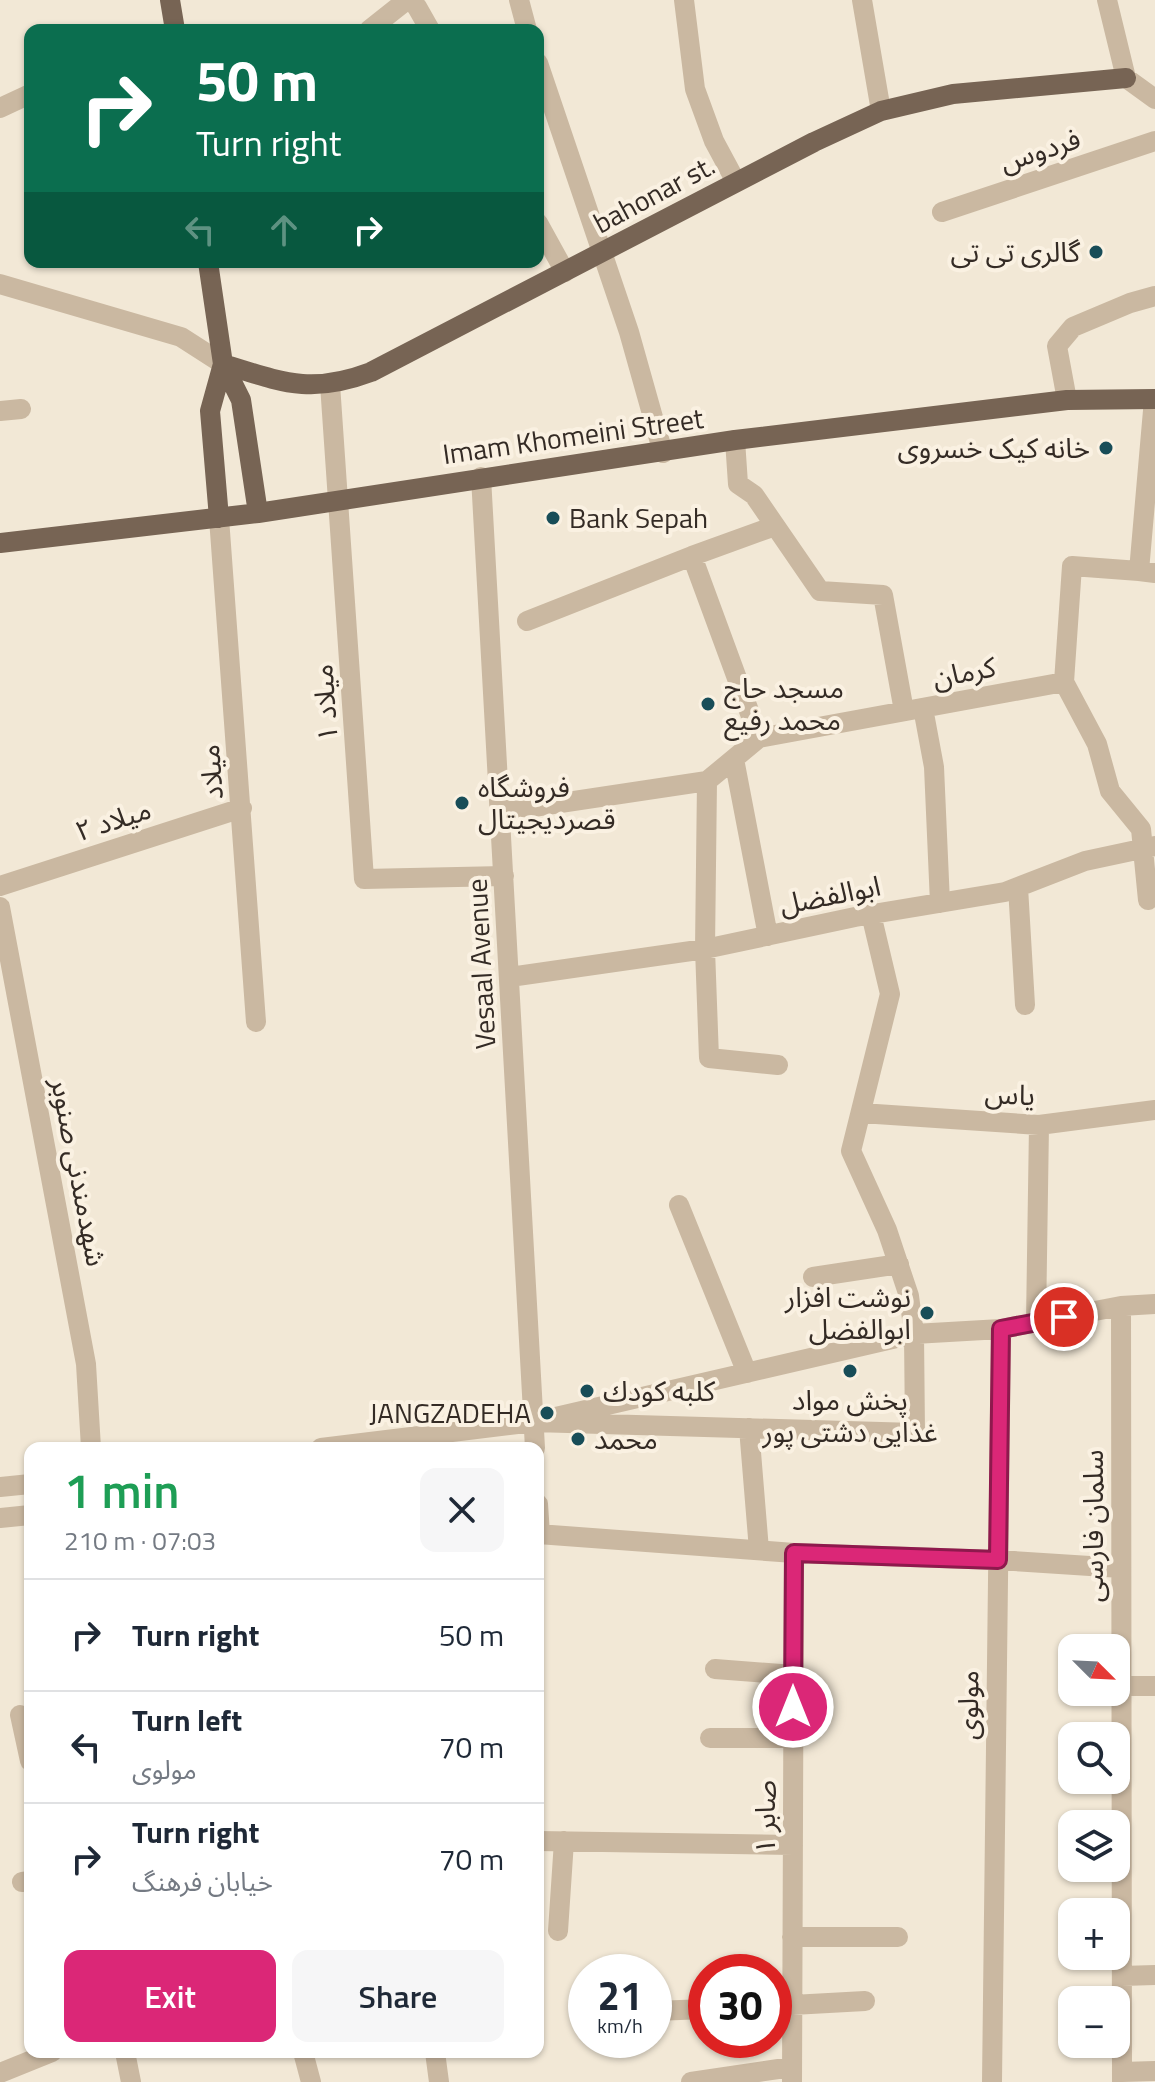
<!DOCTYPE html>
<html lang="en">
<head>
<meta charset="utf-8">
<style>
	:root { --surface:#fff; --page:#f6f6f7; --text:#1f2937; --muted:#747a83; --line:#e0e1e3; --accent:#db2777 }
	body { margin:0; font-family:"Titillium Web","Noto Sans Arabic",sans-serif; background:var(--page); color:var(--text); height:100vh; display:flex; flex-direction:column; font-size:30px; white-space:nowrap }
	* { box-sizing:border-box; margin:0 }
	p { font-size:26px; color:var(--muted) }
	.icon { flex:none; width:44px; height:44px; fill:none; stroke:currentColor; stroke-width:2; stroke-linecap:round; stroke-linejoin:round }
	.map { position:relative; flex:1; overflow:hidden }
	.sheet { position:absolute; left:24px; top:1442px; width:520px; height:616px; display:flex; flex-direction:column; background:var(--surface); border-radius:16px; box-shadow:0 2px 6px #0004 }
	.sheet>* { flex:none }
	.guide { position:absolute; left:24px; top:24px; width:520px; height:244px; border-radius:16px; box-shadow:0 2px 6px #0004; background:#0b6e4f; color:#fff; overflow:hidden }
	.needle { width:52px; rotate:114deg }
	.controls { position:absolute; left:1058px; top:1634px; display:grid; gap:16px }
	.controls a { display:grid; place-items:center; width:72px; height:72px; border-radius:16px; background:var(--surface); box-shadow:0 2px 6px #0004; font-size:40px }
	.speed { position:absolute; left:568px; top:1954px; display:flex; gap:16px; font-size:40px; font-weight:700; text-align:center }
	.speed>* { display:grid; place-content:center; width:104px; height:104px; border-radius:50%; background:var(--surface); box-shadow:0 2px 6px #0004; line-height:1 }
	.speed small { font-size:20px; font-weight:400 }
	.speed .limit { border:12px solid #d22; background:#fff; color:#111 }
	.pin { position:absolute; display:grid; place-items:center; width:68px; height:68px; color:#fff; margin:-34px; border:4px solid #fff; border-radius:50%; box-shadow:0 2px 8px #0007 }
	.me { position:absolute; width:88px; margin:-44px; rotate:0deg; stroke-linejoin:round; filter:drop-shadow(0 0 6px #0008) }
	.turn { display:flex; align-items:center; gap:28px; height:168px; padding:0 40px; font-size:36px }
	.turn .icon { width:104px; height:104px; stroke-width:2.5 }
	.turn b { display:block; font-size:56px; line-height:68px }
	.lanes { display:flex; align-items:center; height:76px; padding:0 40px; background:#0003; justify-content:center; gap:40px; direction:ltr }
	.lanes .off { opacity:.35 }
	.round { display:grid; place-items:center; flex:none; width:84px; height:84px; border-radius:16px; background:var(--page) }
	.overview { display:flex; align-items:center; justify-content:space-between; height:136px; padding:0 40px }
	h1 { font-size:48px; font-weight:600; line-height:60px; color:#1e9e55 }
	.primary-button { display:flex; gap:16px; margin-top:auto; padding:16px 40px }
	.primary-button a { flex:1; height:92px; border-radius:16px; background:var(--accent); color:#fff; font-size:32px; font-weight:600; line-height:92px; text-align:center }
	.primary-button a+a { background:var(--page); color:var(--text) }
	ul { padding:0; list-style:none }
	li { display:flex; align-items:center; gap:24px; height:112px; padding:0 40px; border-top:2px solid var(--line) }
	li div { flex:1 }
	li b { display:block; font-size:30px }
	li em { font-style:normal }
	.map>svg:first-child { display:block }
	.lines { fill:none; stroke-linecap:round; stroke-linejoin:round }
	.minor { stroke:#cab8a1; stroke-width:20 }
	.major { stroke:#776454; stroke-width:20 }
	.route-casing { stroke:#8e194d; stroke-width:20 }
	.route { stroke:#db2777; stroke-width:14 }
	.poi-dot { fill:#184d58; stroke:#faf1e2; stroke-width:3 }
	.labels { text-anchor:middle; stroke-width:8; stroke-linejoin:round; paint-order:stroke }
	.street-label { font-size:28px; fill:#342b25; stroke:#faf1e2 }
	.poi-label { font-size:28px; fill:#342b25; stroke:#faf1e2; text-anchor:start }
</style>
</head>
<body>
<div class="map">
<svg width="1155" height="2082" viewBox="0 0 1155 2082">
	<rect width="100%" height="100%" fill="#f2e8d6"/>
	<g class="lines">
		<path class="minor" d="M 410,0 L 417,7 L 430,30
			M 519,0 L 527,30
			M 684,0 L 695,89 L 714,141 L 736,182
			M 862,0 L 881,111
			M 1107,0 L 1126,78 L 1155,99
			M 369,30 L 407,0
			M 538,63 L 629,332 L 663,453
			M 0,108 L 30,94
			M 942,212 L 1155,141
			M 538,223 L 565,272
			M 0,284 L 181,337 L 223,364
			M 330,384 L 364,879 L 504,876
			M 1154,399 L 1139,571 L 1155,573
			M 1067,400 L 1057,346 L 1073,327 L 1130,303 L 1155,296
			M 0,411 L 21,409
			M 735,440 L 738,484 L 754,495 L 820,591 L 883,595 L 904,711
			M 481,477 L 535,1448
			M 219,518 L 256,1022
			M 527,621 L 692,556
			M 1064,682 L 1097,744 L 1110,791 L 1141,829 L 1148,900
			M 923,708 L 934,767 L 940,903
			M 759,738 L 692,556 L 775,526
			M 734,759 L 768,936
			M 707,781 L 759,738 L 1064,682 L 1072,566 L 1139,571
			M 707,781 L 705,949 L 709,1058 L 778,1065
			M 501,812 L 707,781
			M 0,886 L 242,808
			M 1018,887 L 1025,1005
			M 0,907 L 86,1364 L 91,1448
			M 510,977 L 705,949 L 855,917 L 1005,892 L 1085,861 L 1155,846
			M 861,1113 L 1039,1125 L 1155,1110
			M 679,1205 L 747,1373
			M 813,1277 L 899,1264
			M 1121,1306 L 1122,2082
			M 1036,1322 L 1039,1125
			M 534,1422 L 915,1433 L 914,1334 L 909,1296 L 887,1230 L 851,1151 L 890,994 L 871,914
			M 749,1428 L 759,1550
			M 321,1448 L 534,1422 L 914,1334 L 1001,1329 L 1121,1306 L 1155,1304
			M 0,1487 L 30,1484
			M 538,1504 L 540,1534
			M 0,1518 L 30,1515
			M 538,1534 L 794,1553 L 998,1560 L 1121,1568
			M 715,1669 L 794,1675
			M 1122,1686 L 1155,1686
			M 20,1715 L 30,1761
			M 710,1738 L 793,1738
			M 538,1841 L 793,1845
			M 22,1882 L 30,1881
			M 558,1931 L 564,1841
			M 792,1937 L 898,1937
			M 734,1972 L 734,1967
			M 1122,1976 L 1155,1975
			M 774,2006 L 865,2001
			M 654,2011 L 706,2009
			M 125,2052 L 131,2082
			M 303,2052 L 311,2082
			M 435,2052 L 439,2082
			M 1122,2072 L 1155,2071
			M 0,2073 L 52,2052
			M 691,2082 L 792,2067
			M 792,2082 L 794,1553
			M 992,2082 L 1001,1329"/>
		<path class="major" d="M 170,0 L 175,30
			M 208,262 L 223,364 L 241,400 L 258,513
			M 223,364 C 282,382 310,395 371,372 L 814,142 L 881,111 L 953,94 L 1126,78
			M 219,518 L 210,411 L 223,364
			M 0,543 L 258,513 L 735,440 L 1067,400 L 1155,399"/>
	</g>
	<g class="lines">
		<g class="route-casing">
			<path id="route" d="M 793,1707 L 794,1553 L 998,1560 L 1001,1329 L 1064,1317"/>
		</g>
		<use href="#route" class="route"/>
	</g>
	<g class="poi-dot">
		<circle cx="1096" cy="252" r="8"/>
		<circle cx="1106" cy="448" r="8"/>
		<circle cx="553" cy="518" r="8"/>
		<circle cx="708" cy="704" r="8"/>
		<circle cx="462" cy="803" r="8"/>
		<circle cx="927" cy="1313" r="8"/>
		<circle cx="850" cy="1371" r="8"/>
		<circle cx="587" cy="1391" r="8"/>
		<circle cx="547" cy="1413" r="8"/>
		<circle cx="578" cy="1439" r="8"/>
	</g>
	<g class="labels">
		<g class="street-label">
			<text transform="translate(1040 150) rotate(-18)" y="10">فردوس</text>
			<text transform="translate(654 194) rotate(-28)" y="10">bahonar st.</text>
			<text transform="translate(573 436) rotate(-8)" y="10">Imam Khomeini Street</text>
			<text transform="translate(964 672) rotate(-11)" y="10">کرمان</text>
			<text transform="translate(325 703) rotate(-94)" y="10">میلاد ۱</text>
			<text transform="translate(211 772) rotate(-94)" y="10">میلاد</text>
			<text transform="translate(113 820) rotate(-18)" y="10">میلاد ۲</text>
			<text transform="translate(830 895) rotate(-11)" y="10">ابوالفضل</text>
			<text transform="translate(481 964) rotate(-93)" y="10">Vesaal Avenue</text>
			<text transform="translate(1010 1094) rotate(3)" y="10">یاس</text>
			<text transform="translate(79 1172) rotate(79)" y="10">شهدمندنی صنوبر</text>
			<text transform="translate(1093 1526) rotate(-90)" y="10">سلمان فارسی</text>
			<text transform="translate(968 1705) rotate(-89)" y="10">مولوی</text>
			<text transform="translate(765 1817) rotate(-90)" y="10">صابر ۱</text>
		</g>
		<g class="poi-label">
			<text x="1080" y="262" text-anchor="end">گالری تی تی</text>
			<text x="1090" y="458" text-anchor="end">خانه کیک خسروی</text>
			<text x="569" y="528">Bank Sepah</text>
			<text x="724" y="698">مسجد حاج<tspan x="724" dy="32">محمد رفیع</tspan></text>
			<text x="478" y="797">فروشگاه<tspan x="478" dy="32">قصردیجیتال</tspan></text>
			<text x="911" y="1307" text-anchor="end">نوشت افزار<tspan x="911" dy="32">ابوالفضل</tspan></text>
			<text x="603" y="1401">كلبه كودك</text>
			<text x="850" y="1410" text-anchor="middle">پخش مواد<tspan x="850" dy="32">غذایی دشتی پور</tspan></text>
			<text x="531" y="1423" text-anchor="end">JANGZADEHA</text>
			<text x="594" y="1449">محمد</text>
		</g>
	</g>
</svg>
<div class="controls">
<a><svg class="needle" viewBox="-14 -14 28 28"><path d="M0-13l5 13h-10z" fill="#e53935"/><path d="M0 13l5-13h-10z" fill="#747a83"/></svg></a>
<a><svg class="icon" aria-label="search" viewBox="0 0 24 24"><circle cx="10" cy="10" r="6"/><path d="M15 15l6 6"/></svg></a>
<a><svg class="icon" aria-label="layers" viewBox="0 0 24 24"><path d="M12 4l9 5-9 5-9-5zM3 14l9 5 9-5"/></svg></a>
<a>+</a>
<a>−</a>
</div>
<div class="speed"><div>21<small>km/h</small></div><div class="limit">30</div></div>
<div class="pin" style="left:1064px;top:1317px;background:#d93025"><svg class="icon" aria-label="arrive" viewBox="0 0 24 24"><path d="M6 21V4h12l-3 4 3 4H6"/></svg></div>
<svg class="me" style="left:793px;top:1707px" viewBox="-20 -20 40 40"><circle r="17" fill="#db2777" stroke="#fff" stroke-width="3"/><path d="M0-11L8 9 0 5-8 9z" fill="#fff"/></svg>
<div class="guide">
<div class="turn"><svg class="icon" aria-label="right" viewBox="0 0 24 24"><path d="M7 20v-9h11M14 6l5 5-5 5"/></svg><div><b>50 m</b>Turn right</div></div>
<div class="lanes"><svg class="icon off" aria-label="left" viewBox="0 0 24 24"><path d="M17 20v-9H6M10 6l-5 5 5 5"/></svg><svg class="icon off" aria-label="ahead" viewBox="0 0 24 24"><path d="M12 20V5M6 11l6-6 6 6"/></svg><svg class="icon" aria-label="right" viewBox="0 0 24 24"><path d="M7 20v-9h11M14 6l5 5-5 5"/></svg></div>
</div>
<section class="sheet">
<div class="overview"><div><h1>1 min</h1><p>210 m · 07:03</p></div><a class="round"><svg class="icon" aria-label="close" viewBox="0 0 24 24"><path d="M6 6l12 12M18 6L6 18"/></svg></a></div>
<ul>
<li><svg class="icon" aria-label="right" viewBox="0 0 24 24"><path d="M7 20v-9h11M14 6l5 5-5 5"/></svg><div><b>Turn right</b></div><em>50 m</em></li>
<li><svg class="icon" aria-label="left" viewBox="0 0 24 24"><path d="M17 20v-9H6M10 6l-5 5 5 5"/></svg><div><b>Turn left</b><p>مولوی</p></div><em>70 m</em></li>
<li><svg class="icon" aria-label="right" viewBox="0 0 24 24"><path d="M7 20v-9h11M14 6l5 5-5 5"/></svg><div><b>Turn right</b><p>خیابان فرهنگ</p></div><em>70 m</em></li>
</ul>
<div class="primary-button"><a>Exit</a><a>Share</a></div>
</section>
</div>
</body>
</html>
